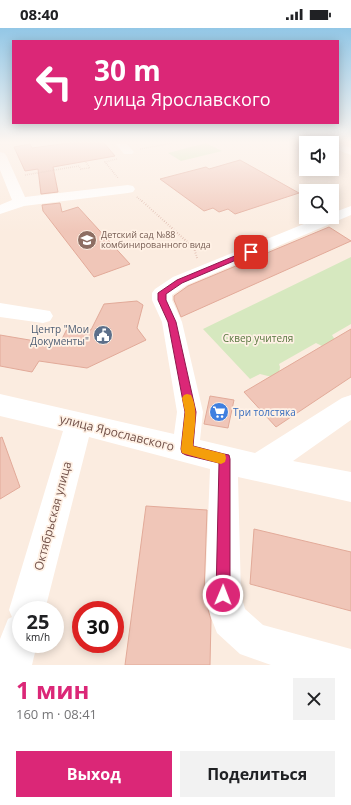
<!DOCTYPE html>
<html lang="ru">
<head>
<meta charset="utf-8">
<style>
	:root { --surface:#fff; --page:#f2f2f2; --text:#202124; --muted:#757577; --accent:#db2777 }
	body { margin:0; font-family:"Open Sans",sans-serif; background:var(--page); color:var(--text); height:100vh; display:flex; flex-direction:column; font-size:15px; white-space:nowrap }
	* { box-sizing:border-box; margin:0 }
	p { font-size:13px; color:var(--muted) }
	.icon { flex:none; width:22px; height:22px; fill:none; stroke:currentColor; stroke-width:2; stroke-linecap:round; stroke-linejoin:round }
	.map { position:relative; height:637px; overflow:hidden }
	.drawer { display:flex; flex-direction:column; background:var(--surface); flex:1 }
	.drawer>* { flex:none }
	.banner { position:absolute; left:12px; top:12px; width:327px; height:84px; border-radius:0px; box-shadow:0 2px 10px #0003; background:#db2777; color:#fff; overflow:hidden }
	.tools { position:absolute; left:299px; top:108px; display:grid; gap:8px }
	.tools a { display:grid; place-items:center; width:40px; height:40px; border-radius:0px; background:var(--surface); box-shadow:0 2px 10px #0003; font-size:20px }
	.speed { position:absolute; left:12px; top:573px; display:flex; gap:8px; font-size:20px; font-weight:700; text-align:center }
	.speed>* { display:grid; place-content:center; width:52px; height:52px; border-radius:50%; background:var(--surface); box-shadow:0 2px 10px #0003; line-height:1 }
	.speed small { font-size:10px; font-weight:400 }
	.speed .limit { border:6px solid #d22; background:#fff; color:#111 }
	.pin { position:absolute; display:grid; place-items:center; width:34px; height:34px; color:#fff; margin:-17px; border-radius:8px; box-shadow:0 2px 6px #0006 }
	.me { position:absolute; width:44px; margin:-22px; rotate:1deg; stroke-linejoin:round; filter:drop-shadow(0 0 3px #0008) }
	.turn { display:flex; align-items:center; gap:14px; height:84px; padding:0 16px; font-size:18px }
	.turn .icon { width:52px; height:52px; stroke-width:2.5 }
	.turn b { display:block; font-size:28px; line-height:34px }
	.round { display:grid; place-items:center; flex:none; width:42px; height:42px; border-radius:0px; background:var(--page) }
	.overview { display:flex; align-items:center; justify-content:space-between; height:68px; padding:0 16px }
	h1 { font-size:24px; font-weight:700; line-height:30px; color:var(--accent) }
	.action { display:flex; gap:8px; margin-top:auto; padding:8px 16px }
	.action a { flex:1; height:46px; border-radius:0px; background:var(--accent); color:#fff; font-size:16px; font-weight:700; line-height:46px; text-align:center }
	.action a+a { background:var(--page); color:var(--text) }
	.status { display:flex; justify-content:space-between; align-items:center; height:28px; padding:0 20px; background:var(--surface); direction:ltr }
	.status svg { height:11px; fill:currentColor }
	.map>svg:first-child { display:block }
	.green { fill:#d6e8bf }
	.building { fill:#f0c6b8; stroke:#e2aa99 }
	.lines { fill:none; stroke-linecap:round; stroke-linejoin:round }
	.path-far1 { stroke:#d4a99c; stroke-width:1.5; stroke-dasharray:0.5 1.5; stroke-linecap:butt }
	.path { stroke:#d4a99c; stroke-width:2; stroke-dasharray:0.5 2; stroke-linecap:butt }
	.minor { fill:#fff; fill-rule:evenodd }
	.route { fill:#db2777; stroke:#8e194d }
	.slow { fill:#f59e0b }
	.labels { text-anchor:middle; stroke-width:3.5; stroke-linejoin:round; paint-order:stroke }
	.far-education-label { font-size:9px; fill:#785e54; stroke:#fff1e5; text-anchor:start }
	.service-label { font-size:10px; fill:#4e5e75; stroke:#fff1e5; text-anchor:end }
	.park-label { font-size:10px; fill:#597741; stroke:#fff1e5 }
	.shop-label { font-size:10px; fill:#366cbe; stroke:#fff1e5; text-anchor:start }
	.near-street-label { font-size:12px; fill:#715048; stroke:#fff1e5 }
</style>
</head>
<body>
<div class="status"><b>08:40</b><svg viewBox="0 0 49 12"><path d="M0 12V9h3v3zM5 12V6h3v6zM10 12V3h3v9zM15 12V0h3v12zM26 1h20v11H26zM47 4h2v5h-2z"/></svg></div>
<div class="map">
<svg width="351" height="637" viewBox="0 0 351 637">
	<rect width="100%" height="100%" fill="#fbece0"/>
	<path class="green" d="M 206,115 L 222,123 L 181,133 L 168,125 Z
		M 351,229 L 351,296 L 332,307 L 335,312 L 322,318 L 316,315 L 279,336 L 280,339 L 279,345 L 272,349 L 260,346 L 250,351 L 203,301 Z"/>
	<path class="building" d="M 69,115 L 104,115 L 115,128 L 53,139 L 58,164 L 41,166 L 38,141 L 25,143 L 14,119 L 30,116 L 32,120 Z
		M 240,132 L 299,165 L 235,186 L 228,181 L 219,184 L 213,180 L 204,183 L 160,151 L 206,139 L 209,141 Z
		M 60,175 L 62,184 L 78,179 L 130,236 L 94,249 L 43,183 L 42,177 Z
		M 329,199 L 351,213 L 181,289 L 174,272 L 174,268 L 188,258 Z
		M 137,273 L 143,277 L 137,300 L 146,312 L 87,340 L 39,333 L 32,344 L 0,338 L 0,307 L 59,317 L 68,299 L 91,302 L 104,276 Z
		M 351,301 L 351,349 L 276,399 L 244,364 Z
		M 210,368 L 234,372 L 228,400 L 204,396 Z
		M 2,409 L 20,459 L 0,471 L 0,410 Z
		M 146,478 L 207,482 L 204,567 L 211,592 L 210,637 L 125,637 Z
		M 254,501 L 351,524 L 351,583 L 250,556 Z"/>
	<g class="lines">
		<path class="path-far1" d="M 140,121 L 173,115
			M 117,131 L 105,134 L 118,150
			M 25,147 L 79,138 L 81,141 L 90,140 L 85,133
			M 137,169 L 143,174"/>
		<path class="path" d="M 142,173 L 194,220 L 197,230"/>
		<path class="minor" d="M 115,115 L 126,115 L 134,124 L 132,126 L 124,126 Z
			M 332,115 L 340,115 L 351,120 L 351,127 L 332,120 Z
			M 0,124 L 4,125 L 6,127 L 25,169 L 128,157 L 133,158 L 135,161 L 133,164 L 128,165 L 24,178 L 0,186 L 0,177 L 12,172 L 0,142 Z
			M 351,178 L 351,187 L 187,257 L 172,267 L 172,272 L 182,294 L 203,384 L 200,412 L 255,425 L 342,370 L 351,367 L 351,392 L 293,433 L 351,444 L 351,474 L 238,449 L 241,567 L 245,581 L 263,597 L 351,621 L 351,637 L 271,637 L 240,626 L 217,605 L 212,592 L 205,567 L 210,441 L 89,409 L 45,582 L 21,582 L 21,616 L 37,616 L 32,637 L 0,637 L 0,611 L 8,591 L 12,589 L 9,582 L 63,403 L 0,388 L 0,366 L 174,406 L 177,384 L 162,294 L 152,272 L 152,265 L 155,261 L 173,249 L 321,189 L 332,189 L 332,185 Z
			M 0,275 L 50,283 L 53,288 L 50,293 L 43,295 L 0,289 Z"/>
	</g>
	<linearGradient id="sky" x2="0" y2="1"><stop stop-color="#93c7e6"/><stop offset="0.56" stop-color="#fdf6f1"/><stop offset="1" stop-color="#fdf6f1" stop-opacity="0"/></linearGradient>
	<rect width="351" height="204" fill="url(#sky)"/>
	<path class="route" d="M 249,222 L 255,224 L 182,255 L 166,266 L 166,272 L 176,294 L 196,384 L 193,418 L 224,426 L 229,427 L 230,431 L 230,567 L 228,572 L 223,575 L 218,572 L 216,567 L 219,435 L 186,427 L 182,425 L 181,421 L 185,384 L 168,294 L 158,272 L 158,265 L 177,252 Z"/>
	<path class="slow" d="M 187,366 L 191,367 C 199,383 194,401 193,418 L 225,426 L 226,430 L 225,434 L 221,436 L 182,425 L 181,421 L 185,384 L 182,370 L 184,367 Z"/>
	<defs>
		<g id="school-disc" transform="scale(1)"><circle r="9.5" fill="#8d6e63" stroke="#fff1e5"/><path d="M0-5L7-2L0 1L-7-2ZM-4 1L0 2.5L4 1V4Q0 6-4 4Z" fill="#fff"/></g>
		<g id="civic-disc" transform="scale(1)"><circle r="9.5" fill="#5c6f8a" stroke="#fff1e5"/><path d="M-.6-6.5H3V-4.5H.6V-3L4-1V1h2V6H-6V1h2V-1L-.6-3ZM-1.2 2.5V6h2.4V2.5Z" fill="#fff"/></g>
		<g id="supermarket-disc" transform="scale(1)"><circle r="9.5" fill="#3f7fe0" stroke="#fff1e5"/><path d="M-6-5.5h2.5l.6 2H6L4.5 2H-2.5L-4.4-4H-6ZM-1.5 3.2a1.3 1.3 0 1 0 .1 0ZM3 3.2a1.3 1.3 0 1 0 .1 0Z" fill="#fff"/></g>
	</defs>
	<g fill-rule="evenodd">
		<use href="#school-disc" x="87" y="212"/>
		<use href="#civic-disc" x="103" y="307"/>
		<use href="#supermarket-disc" x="219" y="384"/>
	</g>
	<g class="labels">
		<g class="far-education-label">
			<text x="101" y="210">Детский сад №88<tspan x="101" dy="10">комбинированного вида</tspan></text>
		</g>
		<g class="service-label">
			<text x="89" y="305">Центр "Мои<tspan x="89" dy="12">Документы"</tspan></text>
		</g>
		<g class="park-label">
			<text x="258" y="314">Сквер учителя</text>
		</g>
		<g class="shop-label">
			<text x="233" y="388">Три толстяка</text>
		</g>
		<g class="near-street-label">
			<text transform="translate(117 405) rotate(14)" y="4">улица Ярославского</text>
			<text transform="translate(53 488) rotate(-75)" y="4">Октябрьская улица</text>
		</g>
	</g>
</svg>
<div class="tools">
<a><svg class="icon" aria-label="sound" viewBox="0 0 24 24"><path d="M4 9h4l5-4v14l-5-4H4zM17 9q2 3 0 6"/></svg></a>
<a><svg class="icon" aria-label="search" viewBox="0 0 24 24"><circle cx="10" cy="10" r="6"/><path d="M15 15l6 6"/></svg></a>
</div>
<div class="speed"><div>25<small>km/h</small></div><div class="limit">30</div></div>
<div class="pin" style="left:251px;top:224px;background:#d93025"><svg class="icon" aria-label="arrive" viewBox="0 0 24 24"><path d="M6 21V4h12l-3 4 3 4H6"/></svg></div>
<svg class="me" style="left:223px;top:567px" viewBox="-20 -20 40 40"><circle r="17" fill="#db2777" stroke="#fff" stroke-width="3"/><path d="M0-11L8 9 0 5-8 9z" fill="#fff"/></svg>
<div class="banner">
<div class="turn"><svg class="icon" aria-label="left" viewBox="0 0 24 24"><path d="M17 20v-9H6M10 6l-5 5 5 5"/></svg><div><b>30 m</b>улица Ярославского</div></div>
</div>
</div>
<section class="drawer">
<div class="overview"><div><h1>1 мин</h1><p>160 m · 08:41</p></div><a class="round"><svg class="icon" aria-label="close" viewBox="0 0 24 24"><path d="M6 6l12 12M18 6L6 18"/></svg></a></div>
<div class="action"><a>Выход</a><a>Поделиться</a></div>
</section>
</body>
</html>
